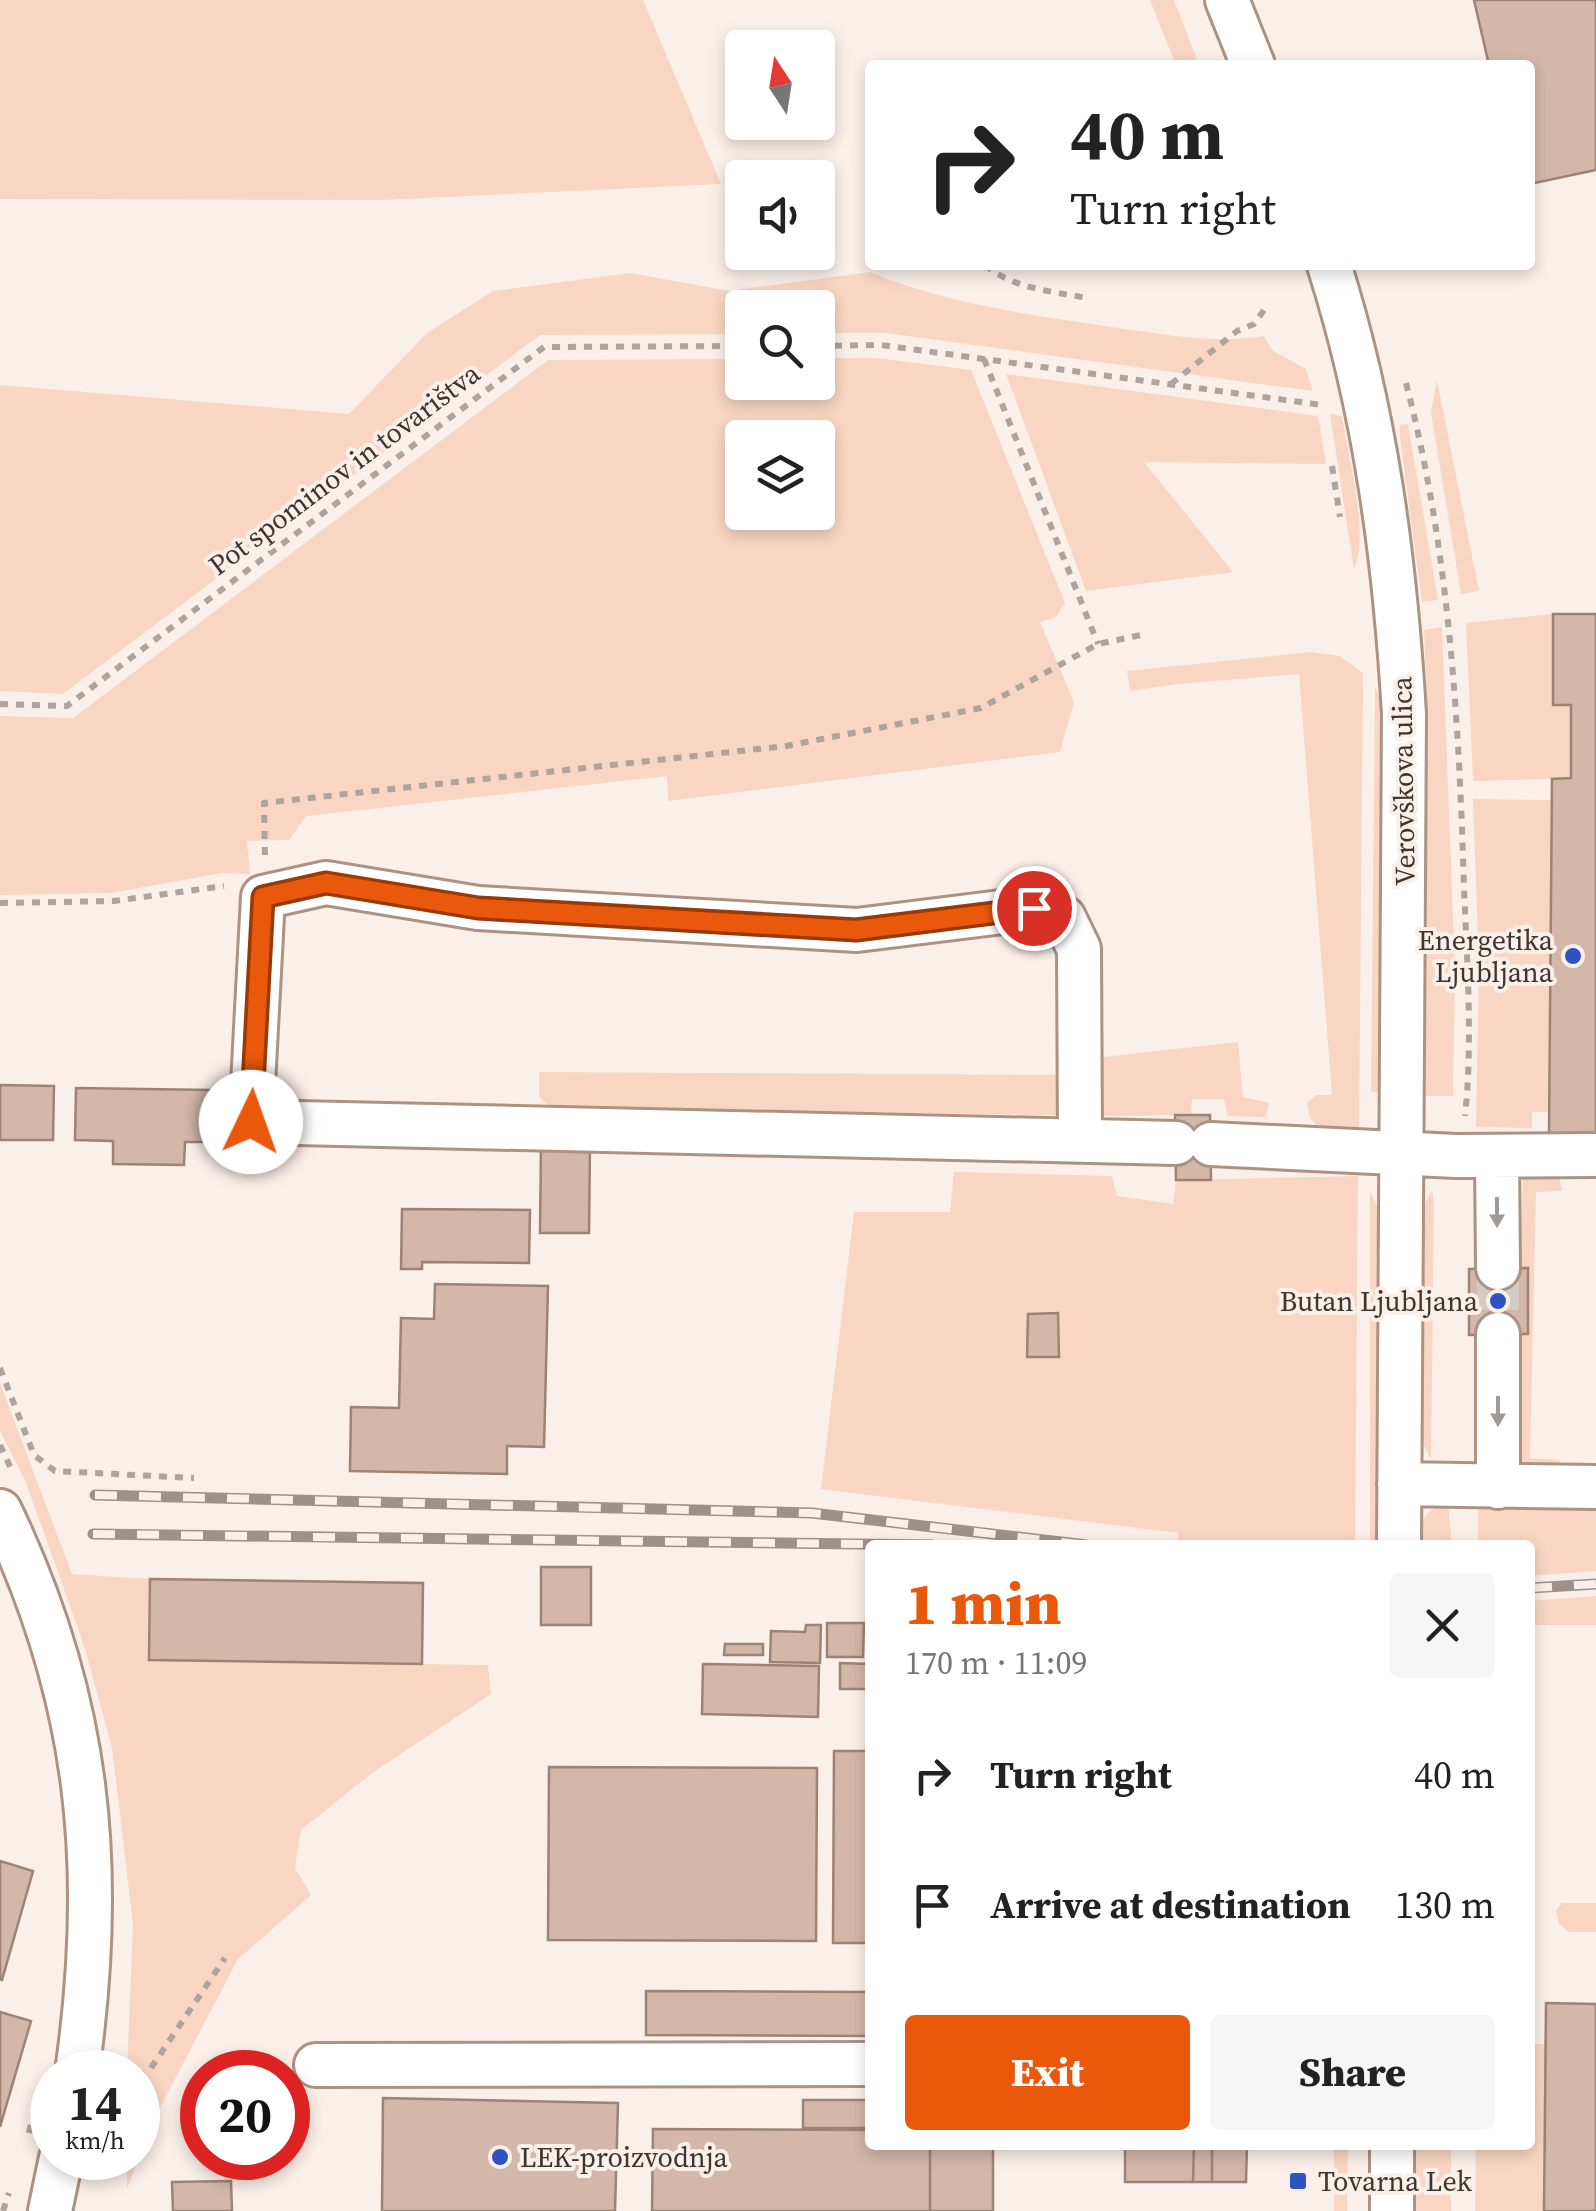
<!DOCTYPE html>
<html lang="en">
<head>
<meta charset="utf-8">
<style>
	:root { --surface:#fff; --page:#f6f6f6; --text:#222; --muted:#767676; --accent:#ea580c }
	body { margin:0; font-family:"Source Serif 4",serif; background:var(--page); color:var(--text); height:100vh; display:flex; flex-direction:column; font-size:38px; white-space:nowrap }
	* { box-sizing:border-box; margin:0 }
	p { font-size:32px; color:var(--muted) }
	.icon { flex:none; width:55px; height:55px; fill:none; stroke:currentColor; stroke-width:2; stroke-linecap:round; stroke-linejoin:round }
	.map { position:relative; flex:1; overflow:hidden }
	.side { position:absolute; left:865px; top:1540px; width:670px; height:610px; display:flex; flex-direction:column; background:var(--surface); border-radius:10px; box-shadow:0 5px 15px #0003 }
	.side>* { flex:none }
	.hud { position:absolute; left:865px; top:60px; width:670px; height:210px; border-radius:10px; box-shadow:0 5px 15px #0003; background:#fff; color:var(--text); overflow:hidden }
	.needle { width:65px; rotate:348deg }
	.buttons { position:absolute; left:725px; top:30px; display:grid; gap:20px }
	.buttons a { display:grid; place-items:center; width:110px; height:110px; border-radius:10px; background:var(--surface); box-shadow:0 5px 15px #0003; font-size:50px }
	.speed { position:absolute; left:30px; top:2050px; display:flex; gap:20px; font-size:50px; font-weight:700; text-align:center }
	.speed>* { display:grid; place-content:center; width:130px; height:130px; border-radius:50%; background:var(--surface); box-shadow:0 5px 15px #0003; line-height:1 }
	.speed small { font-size:25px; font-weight:400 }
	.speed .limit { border:15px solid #d22; background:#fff; color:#111 }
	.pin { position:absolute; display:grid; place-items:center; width:85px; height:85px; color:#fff; margin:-42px; border:5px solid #fff; border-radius:50%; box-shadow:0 2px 10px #0007 }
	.me { position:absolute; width:110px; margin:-55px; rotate:3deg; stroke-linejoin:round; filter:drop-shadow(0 0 8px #0008) }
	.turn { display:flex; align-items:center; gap:35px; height:210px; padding:0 40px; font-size:45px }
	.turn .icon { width:130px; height:130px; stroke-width:2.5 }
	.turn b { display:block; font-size:70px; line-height:85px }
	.round { display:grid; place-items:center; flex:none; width:105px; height:105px; border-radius:10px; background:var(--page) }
	.headline { display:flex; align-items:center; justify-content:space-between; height:170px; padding:0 40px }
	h1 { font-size:60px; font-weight:800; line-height:75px; color:var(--accent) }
	.primary-button { display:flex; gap:20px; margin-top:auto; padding:20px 40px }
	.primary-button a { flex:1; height:115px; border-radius:10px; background:var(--accent); color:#fff; font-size:40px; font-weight:800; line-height:115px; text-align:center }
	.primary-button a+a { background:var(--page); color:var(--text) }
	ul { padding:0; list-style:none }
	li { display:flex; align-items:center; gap:30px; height:130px; padding:0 40px }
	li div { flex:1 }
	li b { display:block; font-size:38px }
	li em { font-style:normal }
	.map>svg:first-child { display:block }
	.green { fill:#f9d6c3; fill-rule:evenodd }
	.building { fill:#d3b7a8; stroke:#9d8374; stroke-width:2.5 }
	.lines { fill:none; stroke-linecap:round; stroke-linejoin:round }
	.minor-tunnel { stroke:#d6cac4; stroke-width:42; stroke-dasharray:42 21; stroke-linecap:butt }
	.minor-casing { stroke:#ac9283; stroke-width:48 }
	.path { stroke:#afa39d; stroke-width:6; stroke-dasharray:8 8; stroke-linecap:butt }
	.minor { stroke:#fff; stroke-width:42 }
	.rail-casing { stroke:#9d918b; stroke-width:11 }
	.rail { stroke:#fbefe9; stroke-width:8; stroke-dasharray:22; stroke-linecap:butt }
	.oneway { fill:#a09a96 }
	.route-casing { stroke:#983908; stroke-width:25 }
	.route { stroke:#ea580c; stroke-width:18 }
	.poi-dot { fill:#3053c3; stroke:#fbefe9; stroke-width:4 }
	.labels { text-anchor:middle; stroke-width:8; stroke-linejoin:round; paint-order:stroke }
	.street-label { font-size:28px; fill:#40342e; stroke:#fbefe9 }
	.poi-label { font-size:28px; fill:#40342e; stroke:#fbefe9; text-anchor:end }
</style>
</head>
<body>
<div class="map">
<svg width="1596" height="2211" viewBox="0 0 1596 2211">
	<rect width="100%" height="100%" fill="#fbefe9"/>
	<path class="green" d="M 0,0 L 643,0 L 721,184 L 382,200 L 0,199 Z
		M 1150,0 L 1174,0 L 1199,65 L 1176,65 Z
		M 870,272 C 947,304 1036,316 1118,328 C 1171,335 1211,344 1264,336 L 1272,350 L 1306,369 L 1313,391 L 885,333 L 818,333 L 818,308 L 742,308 L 742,334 L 540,335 L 63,694 L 0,691 L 0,385 L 349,414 L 427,333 L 493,291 L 631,273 L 729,291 Z
		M 818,358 L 878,358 L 971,370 L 1065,603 L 1056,617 L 1040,622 L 1074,702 L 1060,752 L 668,801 L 667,776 L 306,816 L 289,840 L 247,841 L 250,874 L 222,873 L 111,893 L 0,895 L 0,716 L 73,718 L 548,360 L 742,359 L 742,382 L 818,382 ZM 742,438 L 818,438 L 818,512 L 742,512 Z
		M 1006,374 L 1318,416 L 1326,464 L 1144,462 L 1233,572 L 1086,591 Z
		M 1437,380 L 1479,591 L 1461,594 L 1431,412 Z
		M 1330,414 L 1342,416 C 1348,458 1370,531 1354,570 Z
		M 1408,424 L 1438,600 L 1422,602 L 1400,438 L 1400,425 Z
		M 1553,614 L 1553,704 L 1571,705 L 1571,778 L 1473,781 L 1466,623 Z
		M 1442,627 L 1455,972 L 1453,1096 L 1424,1096 L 1427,699 L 1424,630 Z
		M 1311,652 L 1340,656 L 1363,673 L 1359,1131 L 1323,1133 L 1310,1118 L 1307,1103 L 1316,1095 L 1332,1095 L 1299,674 L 1177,684 L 1130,691 L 1127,671 Z
		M 1375,686 L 1384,708 L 1382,1092 L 1371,1092 Z
		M 1473,799 L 1551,800 L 1549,1112 L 1532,1112 L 1532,1128 L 1476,1127 L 1479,968 Z
		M 1238,1042 L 1243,1097 L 1269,1103 L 1266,1117 L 1228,1116 L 1224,1099 L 1192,1099 L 1191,1115 L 1103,1116 L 1086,1059 Z
		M 539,1072 L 1064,1075 L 1064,1106 L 1055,1115 L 550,1107 L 539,1097 Z
		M 954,1172 L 1112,1176 L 1117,1196 L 1173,1204 L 1176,1180 L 1358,1176 L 1355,1545 L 1191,1545 L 1178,1543 L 1178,1533 L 821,1489 L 854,1212 L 950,1212 Z
		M 1526,1176 L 1559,1176 L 1562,1191 L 1536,1192 L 1530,1458 L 1560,1460 L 1557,1470 L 1517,1469 L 1510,1334 L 1528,1333 L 1528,1269 L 1519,1268 L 1523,1180 Z
		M 1432,1190 L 1434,1204 L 1431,1459 L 1421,1440 L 1423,1207 Z
		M 1370,1191 L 1381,1215 L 1377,1545 L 1370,1545 Z
		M 0,1383 L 72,1574 L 150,1579 L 149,1660 L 488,1665 L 491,1694 L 372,1773 L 301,1830 L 295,1868 L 311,1895 L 238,1959 L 151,2125 L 127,2189 L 127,2158 L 138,2158 L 138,2072 L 127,2072 L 133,1924 L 112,1748 L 85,1649 L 58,1572 L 25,1480 L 0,1431 Z
		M 1478,1502 L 1596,1502 L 1596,1571 L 1530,1576 L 1530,1545 L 1478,1545 Z
		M 1448,1503 L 1452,1545 L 1419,1545 C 1420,1520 1424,1510 1448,1503 Z
		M 1596,1596 L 1596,1625 L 1530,1625 L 1530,1601 Z
		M 1562,1903 L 1596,1903 L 1596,1932 L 1569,1932 L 1559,1924 L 1556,1910 Z
		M 1530,2044 L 1546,2044 L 1544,2211 L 1475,2211 L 1476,2145 L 1530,2145 Z
		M 1334,2145 L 1348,2145 L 1347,2211 L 1334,2211 Z
		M 1414,2145 L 1451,2145 L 1451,2211 L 1413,2211 Z"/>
	<path class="building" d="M 1474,0 L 1596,0 L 1596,170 L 1530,184 L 1530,65 L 1489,65 Z
		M 1553,614 L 1596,614 L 1596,1134 L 1549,1134 L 1552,779 L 1571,778 L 1571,705 L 1553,705 Z
		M 0,1085 L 54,1086 L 53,1140 L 0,1140 Z
		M 76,1088 L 211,1090 L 210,1142 L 185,1142 L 184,1165 L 113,1164 L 113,1141 L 75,1140 Z
		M 1175,1115 L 1210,1115 L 1211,1180 L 1176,1180 Z
		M 541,1145 L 590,1145 L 589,1233 L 540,1233 Z
		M 402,1209 L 530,1210 L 529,1263 L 422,1262 L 422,1269 L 401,1269 Z
		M 1528,1268 L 1528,1334 L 1469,1335 L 1469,1269 Z
		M 435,1284 L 548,1286 L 544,1447 L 507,1446 L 507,1474 L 350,1471 L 351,1407 L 399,1408 L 401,1318 L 434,1319 Z
		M 1058,1313 L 1059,1357 L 1027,1357 L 1028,1314 Z
		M 541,1567 L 591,1567 L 591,1625 L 541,1625 Z
		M 150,1579 L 423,1583 L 422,1664 L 149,1660 Z
		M 827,1623 L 864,1623 L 863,1657 L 827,1657 Z
		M 806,1625 L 821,1625 L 820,1663 L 770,1662 L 771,1631 L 805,1632 Z
		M 725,1644 L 763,1644 L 763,1655 L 724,1655 Z
		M 840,1663 L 870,1664 L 870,1689 L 840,1689 Z
		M 703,1664 L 819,1666 L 818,1717 L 702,1714 Z
		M 834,1751 L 870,1751 L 870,1943 L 833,1943 Z
		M 549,1767 L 817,1768 L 816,1941 L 548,1940 Z
		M 0,1861 L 33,1871 L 2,1980 L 0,1979 Z
		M 646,1991 L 870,1992 L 870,2036 L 646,2035 Z
		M 1546,2003 L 1596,2004 L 1596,2211 L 1544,2211 Z
		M 0,2012 L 31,2021 L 0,2127 Z
		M 383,2098 L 618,2103 L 615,2211 L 382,2211 Z
		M 803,2100 L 870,2100 L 870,2128 L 803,2128 Z
		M 653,2129 L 870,2130 L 870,2145 L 930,2145 L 930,2211 L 652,2211 Z
		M 930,2145 L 993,2145 L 993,2211 L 930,2211 Z
		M 1125,2145 L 1194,2145 L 1193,2182 L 1125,2182 Z
		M 1194,2145 L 1212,2145 L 1212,2182 L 1193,2182 Z
		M 1212,2145 L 1247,2145 L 1246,2182 L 1212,2182 Z
		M 231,2181 L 232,2211 L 173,2211 L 172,2182 Z"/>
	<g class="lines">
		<path class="minor-tunnel" d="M 1498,1268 L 1498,1334"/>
		<g class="minor-casing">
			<path id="minor" d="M 1227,0 L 1253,65
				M 1329,265 C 1376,412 1395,561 1404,714 L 1399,1545
				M 1080,1140 L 1079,949 L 1064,918 L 1034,908 L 857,930 L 478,908 L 326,883 L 263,897 L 251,1122 L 1176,1143
				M 1211,1144 L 1456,1156 L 1596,1155
				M 1497,1156 L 1498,1268
				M 1498,1334 L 1498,1487
				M 1399,1484 L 1596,1487
				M 0,1511 C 90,1698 106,1869 77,2072
				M 316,2065 L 870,2064
				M 50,2211 L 61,2158
				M 1392,2211 L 1392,2145"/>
		</g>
		<path class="path" d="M 985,265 C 1014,289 1051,291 1087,298
			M 818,346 L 881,345 L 1322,405
			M 984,359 L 1098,644
			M 1406,383 C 1449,548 1459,719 1464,888 C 1467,963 1473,1042 1465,1116
			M 1171,384 L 1237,331 L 1254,324 L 1264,310
			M 1332,466 L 1340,517
			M 0,704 L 67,706 L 544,347 L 742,346
			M 265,855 L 264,803 L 786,746 L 981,708 L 1098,644 L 1146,634
			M 0,903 L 114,901 L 224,886
			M 0,1368 L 34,1455 L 55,1471 L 194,1478
			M 0,1445 L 13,1473
			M 138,2077 L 151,2068 L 225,1958
			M 29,2133 L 39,2087
			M 3,2211 L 9,2193"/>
		<use href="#minor" class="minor"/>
		<g class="rail-casing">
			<path id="rail" d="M 95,1495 L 812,1513 L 1087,1545
				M 93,1534 L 933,1545
				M 1530,1588 L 1596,1584"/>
		</g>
		<use href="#rail" class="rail"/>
	</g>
	<defs><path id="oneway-solid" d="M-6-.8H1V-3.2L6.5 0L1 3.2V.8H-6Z" transform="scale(2.5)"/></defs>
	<g class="oneway">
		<use href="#oneway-solid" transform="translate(1497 1212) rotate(90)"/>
		<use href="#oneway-solid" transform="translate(1498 1411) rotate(90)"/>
	</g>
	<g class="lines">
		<g class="route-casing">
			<path id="route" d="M 251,1122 L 263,897 L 326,883 L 478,908 L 856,930 L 1034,908"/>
		</g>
		<use href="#route" class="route"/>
	</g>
	<g class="poi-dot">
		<circle cx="1573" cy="956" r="10"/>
		<circle cx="1498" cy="1301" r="10"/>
		<circle cx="500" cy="2157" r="10"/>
		<rect x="1288" y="2171" width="20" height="20" rx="5"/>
	</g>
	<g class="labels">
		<g class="street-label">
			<text transform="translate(344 469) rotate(-37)" y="10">Pot spominov in tovarištva</text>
			<text transform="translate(1403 781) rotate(-91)" y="10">Verovškova ulica</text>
		</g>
		<g class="poi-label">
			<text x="1553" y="950">Energetika<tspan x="1553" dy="32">Ljubljana</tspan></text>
			<text x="1478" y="1311">Butan Ljubljana</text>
			<text x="520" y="2167" text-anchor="start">LEK-proizvodnja</text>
			<text x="1318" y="2191" text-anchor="start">Tovarna Lek</text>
		</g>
	</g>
</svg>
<div class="buttons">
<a><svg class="needle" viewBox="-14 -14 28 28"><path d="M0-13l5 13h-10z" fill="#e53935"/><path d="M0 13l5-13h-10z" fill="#767676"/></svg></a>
<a><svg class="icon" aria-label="sound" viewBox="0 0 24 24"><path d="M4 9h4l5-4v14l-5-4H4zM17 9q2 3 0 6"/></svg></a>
<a><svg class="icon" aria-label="search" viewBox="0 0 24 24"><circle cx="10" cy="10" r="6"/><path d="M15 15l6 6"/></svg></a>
<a><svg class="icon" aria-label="layers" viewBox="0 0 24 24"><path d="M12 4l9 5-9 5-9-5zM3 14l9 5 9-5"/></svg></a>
</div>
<div class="speed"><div>14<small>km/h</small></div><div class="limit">20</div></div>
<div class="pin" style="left:1034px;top:908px;background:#d93025"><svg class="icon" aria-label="arrive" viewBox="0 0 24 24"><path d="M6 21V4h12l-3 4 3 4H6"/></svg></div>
<svg class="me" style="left:251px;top:1122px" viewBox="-20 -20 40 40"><circle r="19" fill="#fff"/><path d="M0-13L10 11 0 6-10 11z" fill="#ea580c"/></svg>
<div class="hud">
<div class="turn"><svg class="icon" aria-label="right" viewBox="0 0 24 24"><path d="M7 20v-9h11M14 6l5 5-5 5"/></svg><div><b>40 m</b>Turn right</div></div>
</div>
<section class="side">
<div class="headline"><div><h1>1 min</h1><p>170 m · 11:09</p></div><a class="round"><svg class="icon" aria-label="close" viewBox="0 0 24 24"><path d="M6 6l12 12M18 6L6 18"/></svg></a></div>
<ul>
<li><svg class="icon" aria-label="right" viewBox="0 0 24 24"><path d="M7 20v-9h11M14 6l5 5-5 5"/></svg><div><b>Turn right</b></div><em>40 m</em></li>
<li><svg class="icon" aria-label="arrive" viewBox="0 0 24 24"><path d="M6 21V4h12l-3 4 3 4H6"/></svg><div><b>Arrive at destination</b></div><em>130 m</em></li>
</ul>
<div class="primary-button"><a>Exit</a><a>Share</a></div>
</section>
</div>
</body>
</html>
